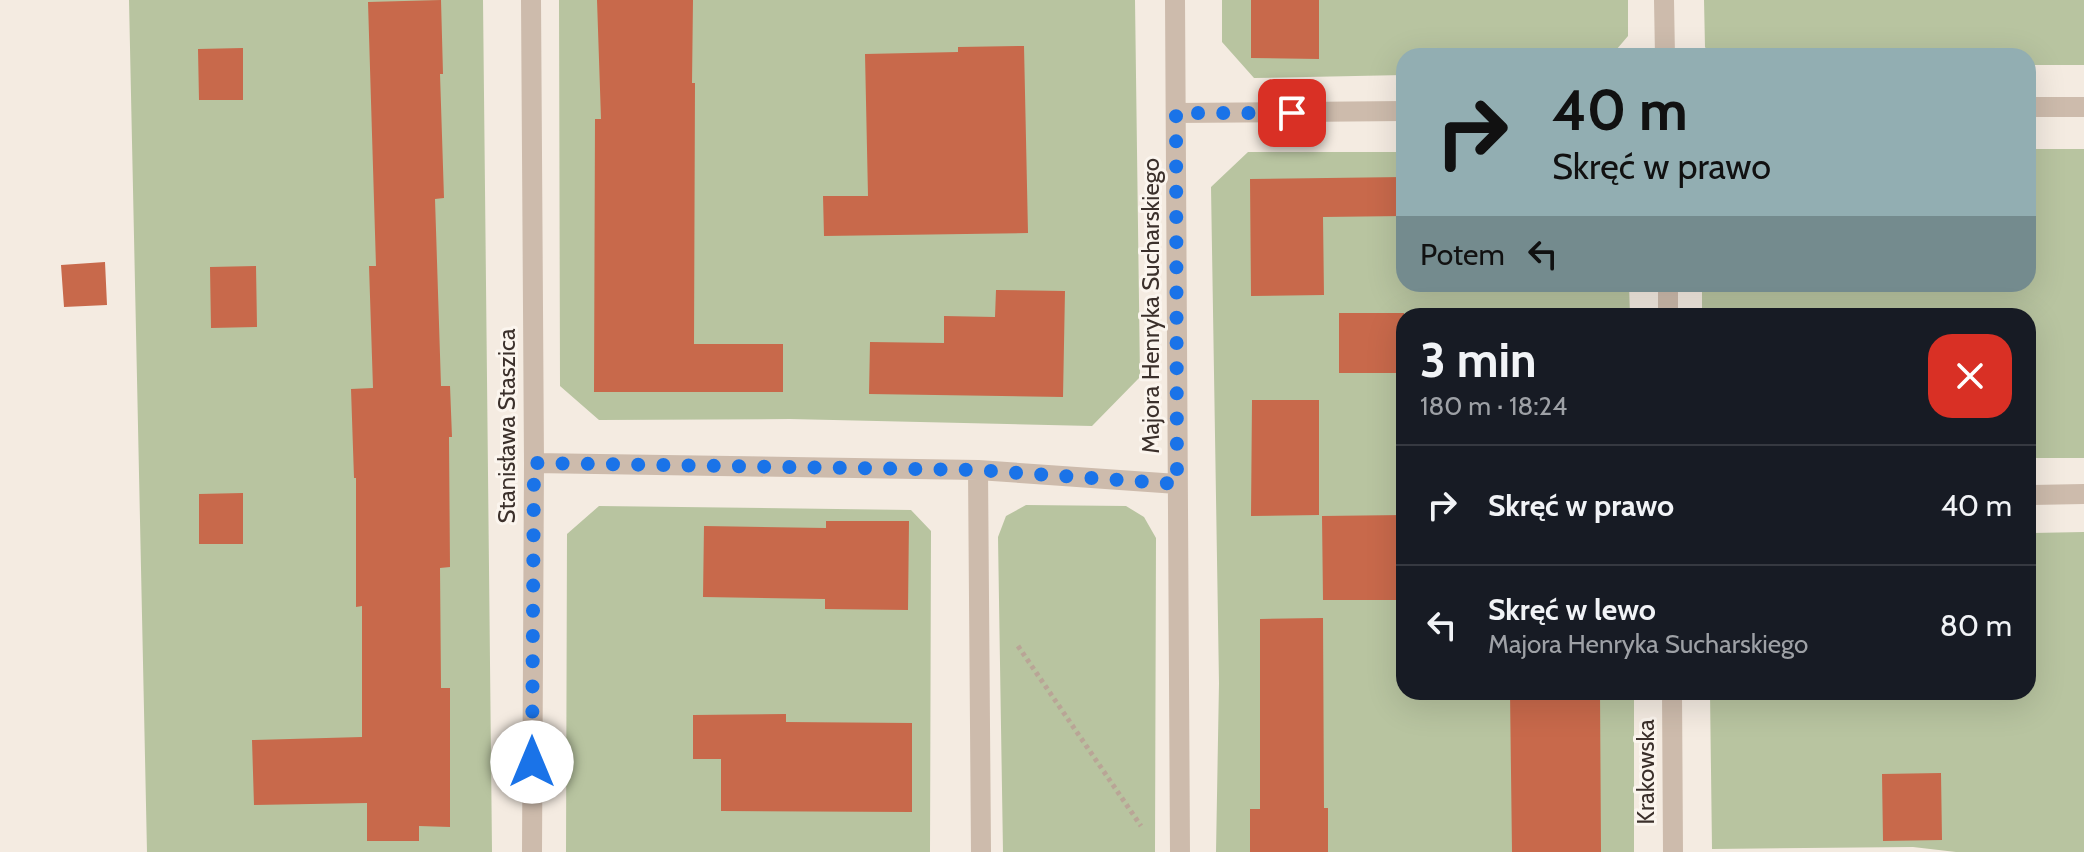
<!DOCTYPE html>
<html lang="pl">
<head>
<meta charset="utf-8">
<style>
	:root { --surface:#171b24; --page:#20242c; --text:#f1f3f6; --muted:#9ea1a6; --line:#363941 }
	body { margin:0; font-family:Cabin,sans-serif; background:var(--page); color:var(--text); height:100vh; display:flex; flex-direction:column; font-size:30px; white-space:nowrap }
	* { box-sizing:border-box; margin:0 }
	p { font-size:26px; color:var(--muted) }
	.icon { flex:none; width:44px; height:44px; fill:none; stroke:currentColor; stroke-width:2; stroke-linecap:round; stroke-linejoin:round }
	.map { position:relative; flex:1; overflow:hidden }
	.details { position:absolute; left:1396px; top:308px; width:640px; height:392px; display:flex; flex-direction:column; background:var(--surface); border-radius:24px; box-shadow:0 8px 32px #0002 }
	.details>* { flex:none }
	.guide { position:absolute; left:1396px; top:48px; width:640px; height:244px; border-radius:24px; box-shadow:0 8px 32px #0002; background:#92aeb2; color:#111; overflow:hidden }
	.pin { position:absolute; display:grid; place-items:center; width:68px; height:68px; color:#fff; margin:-34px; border-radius:16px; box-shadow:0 4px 12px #0006 }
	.me { position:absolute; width:88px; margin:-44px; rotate:0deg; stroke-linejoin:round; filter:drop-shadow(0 0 6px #0008) }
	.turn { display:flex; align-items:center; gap:28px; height:168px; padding:0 24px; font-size:36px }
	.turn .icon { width:104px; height:104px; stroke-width:2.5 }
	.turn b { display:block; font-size:56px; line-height:68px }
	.then { display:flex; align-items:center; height:76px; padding:0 24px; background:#0003; gap:16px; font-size:30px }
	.round { display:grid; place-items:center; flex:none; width:84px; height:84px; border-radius:24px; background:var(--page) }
	.headline { display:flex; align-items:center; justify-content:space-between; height:136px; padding:0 24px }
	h1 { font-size:48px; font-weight:700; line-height:60px }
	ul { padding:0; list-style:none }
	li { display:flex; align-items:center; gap:24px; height:120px; padding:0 24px; border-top:2px solid var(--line) }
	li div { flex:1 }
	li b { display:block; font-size:30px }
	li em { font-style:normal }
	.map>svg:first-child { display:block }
	.green { fill:#b8c4a0 }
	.building { fill:#c8694b }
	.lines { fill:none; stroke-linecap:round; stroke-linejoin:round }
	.path { stroke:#b9a596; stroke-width:5; stroke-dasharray:4 4; stroke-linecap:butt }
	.minor { stroke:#cdbbac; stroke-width:20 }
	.route { stroke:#1a73e8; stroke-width:14; stroke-dasharray:0 25.2 }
	.labels { text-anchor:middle; stroke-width:6; stroke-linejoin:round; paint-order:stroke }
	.street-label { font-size:24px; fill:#3b302b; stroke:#fbf5ee }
</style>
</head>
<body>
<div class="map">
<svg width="2084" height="852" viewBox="0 0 2084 852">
	<rect width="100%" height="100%" fill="#f4ebe1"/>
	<path class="green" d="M 129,0 L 483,0 L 492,852 L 147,852 Z
		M 559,0 L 1135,0 L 1140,377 L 1092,426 L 790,419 L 599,420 L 560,386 Z
		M 1222,0 L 1628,0 L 1628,36 L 1611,56 L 1404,56 L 1404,75 L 1254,78 L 1222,42 Z
		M 1704,0 L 2084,0 L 2084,65 L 2028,65 L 2028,56 L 1710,56 L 1705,47 Z
		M 2028,149 L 2084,149 L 2084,458 L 2028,458 L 2028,316 L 1702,316 L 1702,284 L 2028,284 Z
		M 1248,152 L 1404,152 L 1404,284 L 1629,284 L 1630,316 L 1404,316 L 1404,692 L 1634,692 L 1634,852 L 1216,852 L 1219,683 L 1211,187 Z
		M 1026,505 L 1126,506 L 1144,517 L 1156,538 L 1155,852 L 1003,852 L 998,537 L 1006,516 Z
		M 599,506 L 911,510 L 931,531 L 930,852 L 566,852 L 567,534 Z
		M 2084,532 L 2084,852 L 1956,852 L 1913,847 L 1712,849 L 1710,692 L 2028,692 L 2028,533 Z"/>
	<path class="building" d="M 441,0 L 443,74 L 440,74 L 444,198 L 435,199 L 441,386 L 450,386 L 452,437 L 449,437 L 450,567 L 440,568 L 441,688 L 450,688 L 450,827 L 419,826 L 419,841 L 367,841 L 367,803 L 254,805 L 252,740 L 362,737 L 362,606 L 356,607 L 356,478 L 354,478 L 351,389 L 373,388 L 369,266 L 376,266 L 368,2 Z
		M 597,0 L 693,0 L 692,83 L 695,83 L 694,344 L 783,344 L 783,392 L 594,392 L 595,119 L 601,119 Z
		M 1251,0 L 1319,0 L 1319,59 L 1251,58 Z
		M 1024,46 L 1028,233 L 824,236 L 823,196 L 868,196 L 865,54 L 958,52 L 958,47 Z
		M 243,48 L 243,100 L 199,100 L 198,49 Z
		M 1404,177 L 1404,216 L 1323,217 L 1324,295 L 1251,296 L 1250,179 Z
		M 105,262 L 107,305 L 64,307 L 61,265 Z
		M 256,266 L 257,327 L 211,328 L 210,267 Z
		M 996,290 L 1065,291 L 1063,397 L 869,394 L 870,342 L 944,343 L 944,316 L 995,317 Z
		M 1339,313 L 1404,313 L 1404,373 L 1339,373 Z
		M 1252,400 L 1319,400 L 1319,515 L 1251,516 Z
		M 243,493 L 243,544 L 199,544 L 199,494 Z
		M 1404,515 L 1404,600 L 1323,600 L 1322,516 Z
		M 826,521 L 909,521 L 908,610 L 825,609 L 825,599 L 703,597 L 704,526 L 826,528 Z
		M 1323,618 L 1324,808 L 1328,808 L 1328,852 L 1250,852 L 1250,809 L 1260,809 L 1260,619 Z
		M 1510,692 L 1600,692 L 1601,852 L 1512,852 Z
		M 786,714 L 786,722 L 912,723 L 912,812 L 721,811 L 721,759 L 693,759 L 693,715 Z
		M 1941,773 L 1942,840 L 1883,841 L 1882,774 Z"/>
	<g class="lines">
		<path class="path" d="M 1018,646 L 1141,826"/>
		<path class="minor" d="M 531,0 L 534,463 L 532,852
			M 1175,0 L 1180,852
			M 1664,0 L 1665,56
			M 2028,107 L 2084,107
			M 1176,113 L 1404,111
			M 1668,284 L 1668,316
			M 534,463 L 978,470 L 1177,484
			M 978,470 L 981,852
			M 2028,495 L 2084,494
			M 1672,692 L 1673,852"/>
	</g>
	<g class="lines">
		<path class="route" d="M 532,762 L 534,463 L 978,470 L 1177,484 L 1176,113 L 1292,113"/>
	</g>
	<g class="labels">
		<g class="street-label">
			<text transform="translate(1151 306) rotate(-90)" y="8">Majora Henryka Sucharskiego</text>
			<text transform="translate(507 426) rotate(-90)" y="8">Stanisława Staszica</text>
			<text transform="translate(1646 772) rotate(-90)" y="8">Krakowska</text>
		</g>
	</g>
</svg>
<div class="pin" style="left:1292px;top:113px;background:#d93025"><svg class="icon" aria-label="arrive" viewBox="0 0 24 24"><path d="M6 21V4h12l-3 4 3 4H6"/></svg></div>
<svg class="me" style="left:532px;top:762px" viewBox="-20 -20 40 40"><circle r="19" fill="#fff"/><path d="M0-13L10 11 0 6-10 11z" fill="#1a73e8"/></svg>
<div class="guide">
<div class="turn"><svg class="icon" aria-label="right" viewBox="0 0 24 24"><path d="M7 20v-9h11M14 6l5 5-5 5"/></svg><div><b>40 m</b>Skręć w prawo</div></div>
<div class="then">Potem<svg class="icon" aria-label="left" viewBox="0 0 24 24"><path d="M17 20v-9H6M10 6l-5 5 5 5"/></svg></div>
</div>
<section class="details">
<div class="headline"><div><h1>3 min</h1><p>180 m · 18:24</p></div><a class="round" style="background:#d93025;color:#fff"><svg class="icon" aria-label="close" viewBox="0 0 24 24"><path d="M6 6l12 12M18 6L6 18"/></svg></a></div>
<ul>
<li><svg class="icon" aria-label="right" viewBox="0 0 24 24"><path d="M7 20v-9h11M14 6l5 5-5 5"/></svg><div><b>Skręć w prawo</b></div><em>40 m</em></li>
<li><svg class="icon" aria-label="left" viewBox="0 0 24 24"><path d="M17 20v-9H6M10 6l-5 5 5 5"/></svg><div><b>Skręć w lewo</b><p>Majora Henryka Sucharskiego</p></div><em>80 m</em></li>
</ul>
</section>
</div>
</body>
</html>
